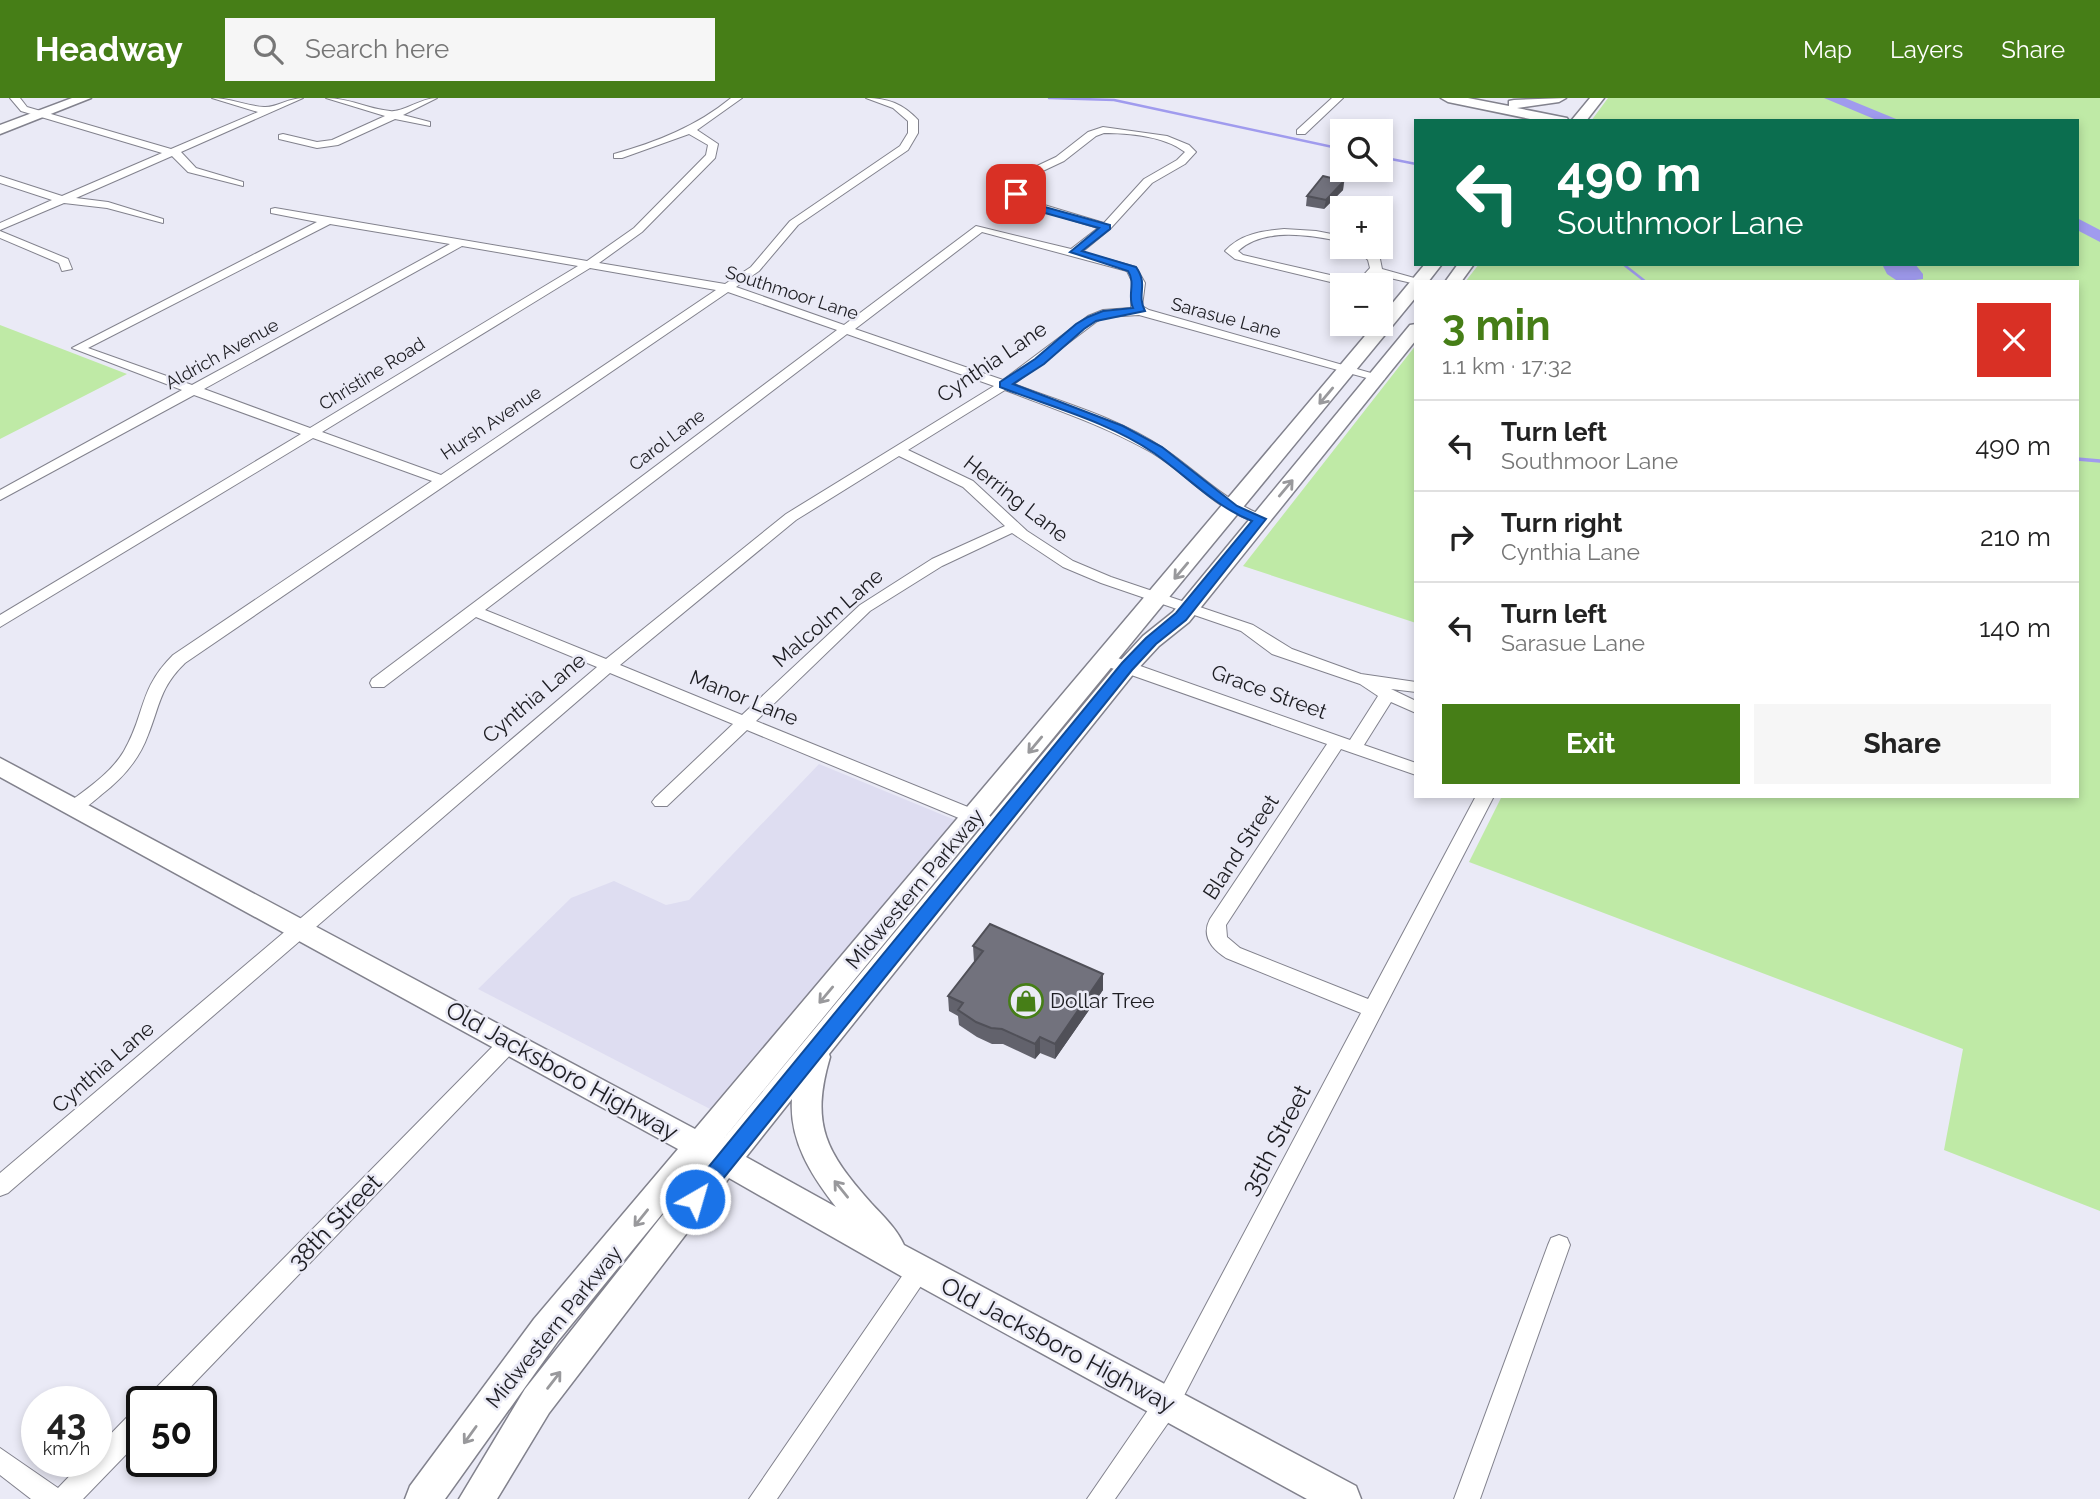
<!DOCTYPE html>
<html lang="en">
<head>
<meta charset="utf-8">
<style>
	:root { --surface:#fff; --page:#f6f6f6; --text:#222; --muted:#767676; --line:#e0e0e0; --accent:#467e17 }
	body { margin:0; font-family:Raleway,sans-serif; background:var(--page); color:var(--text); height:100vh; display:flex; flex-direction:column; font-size:26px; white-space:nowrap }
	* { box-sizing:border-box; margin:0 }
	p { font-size:23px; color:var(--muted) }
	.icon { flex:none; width:38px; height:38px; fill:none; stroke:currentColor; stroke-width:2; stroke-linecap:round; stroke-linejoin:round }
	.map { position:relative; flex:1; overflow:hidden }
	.panel { position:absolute; left:1414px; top:182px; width:665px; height:518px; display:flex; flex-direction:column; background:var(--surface); border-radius:0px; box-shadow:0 4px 10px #0003 }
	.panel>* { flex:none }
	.hud { position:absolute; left:1414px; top:21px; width:665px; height:147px; border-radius:0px; box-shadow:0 4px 10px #0003; background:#0b6e4f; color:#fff; overflow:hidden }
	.buttons { position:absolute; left:1330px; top:21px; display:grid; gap:14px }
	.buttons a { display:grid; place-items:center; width:63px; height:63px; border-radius:0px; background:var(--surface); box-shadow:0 4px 10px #0003; font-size:35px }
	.speed { position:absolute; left:21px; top:1288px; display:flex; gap:14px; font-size:35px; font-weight:700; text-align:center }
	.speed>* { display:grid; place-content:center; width:91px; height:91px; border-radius:50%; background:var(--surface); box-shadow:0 4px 10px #0003; line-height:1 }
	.speed small { font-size:18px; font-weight:400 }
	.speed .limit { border:4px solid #111; border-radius:10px; background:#fff; color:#111 }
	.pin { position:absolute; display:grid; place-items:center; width:60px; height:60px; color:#fff; margin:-30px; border-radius:14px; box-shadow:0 4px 10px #0006 }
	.me { position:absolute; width:77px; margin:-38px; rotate:38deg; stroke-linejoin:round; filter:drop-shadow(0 0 5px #0008) }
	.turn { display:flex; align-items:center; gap:24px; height:147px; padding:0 28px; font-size:32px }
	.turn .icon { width:91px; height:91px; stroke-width:2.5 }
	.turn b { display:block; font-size:49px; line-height:60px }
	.round { display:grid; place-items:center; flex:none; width:74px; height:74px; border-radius:0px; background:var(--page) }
	.overview { display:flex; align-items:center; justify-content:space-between; height:119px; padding:0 28px }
	h1 { font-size:42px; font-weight:700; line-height:52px; color:var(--accent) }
	.action { display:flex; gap:14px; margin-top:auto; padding:14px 28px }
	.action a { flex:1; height:80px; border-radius:0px; background:var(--accent); color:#fff; font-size:28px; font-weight:700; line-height:80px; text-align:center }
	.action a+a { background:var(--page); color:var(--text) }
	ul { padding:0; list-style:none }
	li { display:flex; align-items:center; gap:21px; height:91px; padding:0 28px; border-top:2px solid var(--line) }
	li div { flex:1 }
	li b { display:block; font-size:26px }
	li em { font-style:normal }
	header { display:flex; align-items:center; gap:42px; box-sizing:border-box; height:98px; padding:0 35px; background:var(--accent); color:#fff }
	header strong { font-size:33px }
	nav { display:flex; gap:38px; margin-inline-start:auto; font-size:24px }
	.search { width:490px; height:63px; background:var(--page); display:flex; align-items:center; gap:18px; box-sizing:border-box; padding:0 24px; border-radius:0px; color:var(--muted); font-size:26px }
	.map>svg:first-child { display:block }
	.built { fill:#deddf1 }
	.green { fill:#bfeaa6 }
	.water { fill:#a09bee }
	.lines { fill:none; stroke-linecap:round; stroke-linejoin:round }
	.stream-far1 { stroke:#a09bee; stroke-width:2.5 }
	.stream { stroke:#a09bee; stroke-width:3.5 }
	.river { fill:#a09bee; fill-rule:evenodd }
	.street-casing { stroke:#82828d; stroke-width:2 }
	.secondary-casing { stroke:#82828d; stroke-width:3 }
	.street { fill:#fff; fill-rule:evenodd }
	.secondary { fill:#fff; fill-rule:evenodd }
	.wall { fill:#62626c }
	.shaded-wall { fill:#505058 }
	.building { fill:#72727d; stroke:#505058; stroke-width:2 }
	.oneway { stroke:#99999c }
	.route { fill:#1a73e8; stroke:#114b97; stroke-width:2 }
	.labels { text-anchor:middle; stroke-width:5; stroke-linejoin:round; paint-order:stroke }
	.far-street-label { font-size:18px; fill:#1d1d22; stroke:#eaeaf6 }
	.street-label { font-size:21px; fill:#1d1d22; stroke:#eaeaf6 }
	.poi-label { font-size:21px; fill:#1d1d22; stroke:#eaeaf6; text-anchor:start }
	.near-street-label { font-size:24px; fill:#1d1d22; stroke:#eaeaf6 }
</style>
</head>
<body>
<header>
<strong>Headway</strong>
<div class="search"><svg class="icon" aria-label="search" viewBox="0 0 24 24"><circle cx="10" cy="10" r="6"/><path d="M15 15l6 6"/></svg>Search here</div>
<nav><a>Map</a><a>Layers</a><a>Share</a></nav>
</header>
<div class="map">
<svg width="2100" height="1401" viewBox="0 0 2100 1401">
	<rect width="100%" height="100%" fill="#eaeaf6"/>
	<path class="built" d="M 819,666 L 955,722 L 712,1012 L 478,891 L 571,800 L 614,783 L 666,807 L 689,802 Z"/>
	<path class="green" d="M 1608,0 L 2100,0 L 2100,1113 L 1944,1052 L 1963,951 L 1469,764 L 1502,698 L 2077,698 L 2077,184 L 1465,184 L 1479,166 L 2077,166 L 2077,23 L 1591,23 Z
		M 0,227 L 127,276 L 0,341 Z
		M 1416,247 L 1416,525 L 1243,468 Z"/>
	<path class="water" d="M 1882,166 L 1915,166 L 1923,176 L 1923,181 L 1899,184 L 1887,176 Z"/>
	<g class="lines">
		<path class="stream-far1" d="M 1049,0 L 1114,2 L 1342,51
			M 1381,59 L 1416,66
			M 1623,166 L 1646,184"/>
		<path class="stream" d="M 2077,361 L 2100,363"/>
		<path class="river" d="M 1824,0 L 1845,0 L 1901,23 L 1879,23 Z
			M 2077,120 L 2100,132 L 2100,144 L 2077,132 Z"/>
		<g class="street-casing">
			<path id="street" d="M 10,0 L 20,0 L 27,9 L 171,51 L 258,14 L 212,0 C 231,0 246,8 264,9 C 275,10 289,0 303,0 L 181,54 L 196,70 L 243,84 L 243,88 L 188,74 L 172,58 L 76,100 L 108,104 L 163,121 L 163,125 L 107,110 L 64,105 L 0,132 L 0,125 L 52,102 L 0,85 L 0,78 L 62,98 L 162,55 L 21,13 Z
				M 326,0 C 349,0 368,11 390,13 C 403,15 420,0 437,0 L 403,17 L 430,24 L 430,28 L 395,21 L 338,47 L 317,50 L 279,41 L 279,37 L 283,36 L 317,44 L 332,42 L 385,18 Z
				M 731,0 L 742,0 L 697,32 L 718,46 L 715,60 L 642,134 L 599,165 L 725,186 L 751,169 L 790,123 L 900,48 L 908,35 L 908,23 L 893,10 L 866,0 C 888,0 903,6 918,22 L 918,35 L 908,52 L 798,127 L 759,173 L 736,189 L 844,227 L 976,128 L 1071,151 L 1098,130 L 1012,104 L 1010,96 L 1022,75 L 1056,59 L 1088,34 L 1103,29 L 1167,38 L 1189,47 L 1196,54 L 1185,66 L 1152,85 L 1110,131 L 1082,154 L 1136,169 L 1145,185 L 1142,208 L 1149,212 L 1385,279 L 1384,282 L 1374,282 L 1139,217 L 1105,219 L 1096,224 L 1014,286 C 1064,305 1119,320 1163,350 C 1200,375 1222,402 1265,418 L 1267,421 L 1260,425 C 1215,414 1188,375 1149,353 C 1103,327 1054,311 1005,292 L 908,352 L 973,383 L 1027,433 L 1073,463 L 1111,479 L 1253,527 L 1292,551 L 1361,576 L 1416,584 L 1416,594 L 1391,591 L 1416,603 L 1416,615 L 1391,604 L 1364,647 L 1416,665 L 1416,677 L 1341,651 L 1226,827 L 1227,839 L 1240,850 L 1368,901 L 1476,698 L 1494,698 L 1175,1315 L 1115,1401 L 1087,1401 L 1157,1299 L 1361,915 L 1226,860 C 1212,851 1201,838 1210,821 L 1327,646 L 1100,566 L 1098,562 L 1100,558 L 1112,558 L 1350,642 L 1378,598 L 1360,586 L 1272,556 L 1241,533 L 1101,485 L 1063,469 L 1012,435 L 942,468 L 870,513 L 756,623 L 990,718 L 993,723 L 990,728 L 978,728 L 747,632 L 667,708 L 655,708 L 652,704 L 655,700 L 733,626 L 610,575 L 8,1095 L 0,1098 L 0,1075 L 597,569 L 476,519 L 384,589 L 372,589 L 370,585 L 372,581 L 837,232 L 728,194 L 185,565 C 160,589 160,607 148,637 C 139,662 122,681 101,697 C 93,704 84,712 74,715 L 68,713 L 65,709 L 68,705 C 88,690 111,675 124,653 C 146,615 138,592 173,557 L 432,383 L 313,340 L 0,529 L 0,517 L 301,336 L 194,297 L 0,402 L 0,392 L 182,292 L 72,250 L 317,124 L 271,115 L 271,111 L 275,110 L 587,163 L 634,130 L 706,57 L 708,47 L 689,36 L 622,60 L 614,60 L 614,56 C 657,44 697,28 731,0 ZM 1104,35 C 1129,35 1164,38 1185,54 L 1177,62 L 1144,81 L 1104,125 L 1021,100 L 1020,96 L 1030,79 L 1064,63 L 1096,38 ZM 330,126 L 450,146 L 192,287 L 88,250 ZM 982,134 L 1127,173 L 1133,185 L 1131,210 L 1103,212 L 1088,218 L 1003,282 L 855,231 ZM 462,148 L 578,168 L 310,330 L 204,291 ZM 590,170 L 716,192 L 441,377 L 322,334 ZM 847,236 L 994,288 L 786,416 L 606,561 L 485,512 ZM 899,358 L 963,389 L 1005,428 L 932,461 L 860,507 L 742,617 L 620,567 L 796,422 Z
				M 1332,0 L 1343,0 L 1305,36 L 1297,36 L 1297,32 Z
				M 1284,131 L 1316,133 L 1342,138 L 1342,144 C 1311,137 1264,129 1238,153 L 1243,157 L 1352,182 L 1360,181 L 1370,170 L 1368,162 L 1355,149 L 1367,149 L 1380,161 L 1382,171 L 1425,183 L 1416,186 L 1377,177 L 1368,186 L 1343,187 L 1235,161 L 1225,153 C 1240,136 1262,133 1284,131 Z
				M 0,133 L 68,161 L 72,171 L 62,173 L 59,165 L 0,140 Z
				M 510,936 L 517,938 L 520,944 L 517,950 L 176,1304 L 147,1304 L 150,1296 L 503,938 Z
				M 1559,1137 L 1567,1140 L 1570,1147 L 1480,1401 L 1454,1401 L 1548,1147 L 1551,1140 Z
				M 919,1162 L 927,1165 L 930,1172 L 927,1179 L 777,1401 L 749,1401 L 911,1165 Z
				M 142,1310 L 142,1340 L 83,1401 L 31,1401 L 0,1377 L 0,1350 L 58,1390 L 84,1363 L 96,1363 L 96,1351 L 133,1313 Z"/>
		</g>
		<g class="secondary-casing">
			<path id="secondary" d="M 72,0 L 91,0 L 0,36 L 0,27 Z
				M 1441,0 L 1468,0 L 1509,8 L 1509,3 L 1514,2 L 1566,0 L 1559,4 L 1517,10 L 1567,20 L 1569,23 L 1540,23 L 1448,4 Z
				M 1590,0 L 1604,0 L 1586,23 L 1571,23 Z
				M 1425,166 L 1442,166 L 1428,184 L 1416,184 L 1416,199 L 720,1045 L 1119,564 L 1143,538 L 1173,514 L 1410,227 L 1416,226 L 1416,242 L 1189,524 L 1159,548 L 1135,574 L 829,956 L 830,959 C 810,1027 826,1054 871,1105 C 883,1118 897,1131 904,1147 L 1356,1388 L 1361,1401 L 1307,1401 L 908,1182 L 729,1080 L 549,1315 L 497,1401 L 459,1401 L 525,1291 L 703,1066 L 558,1243 L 445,1401 L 405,1401 L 410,1388 L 534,1221 L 678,1051 L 0,679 L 0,660 L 695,1031 L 1375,226 L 1381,226 L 1381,219 ZM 792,1001 C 789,1043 812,1078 836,1109 L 746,1059 Z
				M 1458,166 L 1474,166 L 1461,184 L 1445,184 Z"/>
		</g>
		<use href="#street" class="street"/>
		<use href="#secondary" class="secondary"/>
	</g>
	<path class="wall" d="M 1344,83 L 1343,92 L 1324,111 L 1306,108 L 1307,98 Z
		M 973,848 L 1103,892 L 1055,961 L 1040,955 L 1035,961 L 1003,946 L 992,946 L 977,939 L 959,927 L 958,918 L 949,913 L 948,898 L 974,864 Z"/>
	<path class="shaded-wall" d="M 1344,83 L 1343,92 L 1324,111 L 1326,102 Z
		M 1103,876 L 1103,892 L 1055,961 L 1055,946 Z
		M 1040,939 L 1040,955 L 1035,961 L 1035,946 Z"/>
	<path class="building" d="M 1323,78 L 1344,83 L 1326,102 L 1307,98 Z
		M 990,826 L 1103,876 L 1055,946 L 1040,939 L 1035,946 L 1002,931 L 991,930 L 976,924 L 958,912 L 963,905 L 948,898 L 983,853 L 973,848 Z"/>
	<defs><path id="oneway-shaft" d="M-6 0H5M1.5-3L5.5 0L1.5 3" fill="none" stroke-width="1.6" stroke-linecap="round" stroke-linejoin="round" transform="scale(1.75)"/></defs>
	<g class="oneway">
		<use href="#oneway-shaft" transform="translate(1326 298) rotate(130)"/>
		<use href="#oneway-shaft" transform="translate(1286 390) rotate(-50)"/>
		<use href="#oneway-shaft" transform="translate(1181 473) rotate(130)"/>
		<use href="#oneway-shaft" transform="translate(1035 647) rotate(130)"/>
		<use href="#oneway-shaft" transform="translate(826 897) rotate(130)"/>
		<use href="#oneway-shaft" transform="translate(841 1091) rotate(-129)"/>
		<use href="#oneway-shaft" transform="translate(641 1120) rotate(129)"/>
		<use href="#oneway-shaft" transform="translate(554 1282) rotate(-52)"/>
		<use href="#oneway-shaft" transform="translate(470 1337) rotate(126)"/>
	</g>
	<path class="route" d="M 1016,93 L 1019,94 L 1023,103 L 1110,127 L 1110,131 L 1082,153 L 1136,169 C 1149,188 1136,195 1145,213 L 1096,223 L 1084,231 L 1044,266 L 1013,286 L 1123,328 L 1162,349 L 1237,408 L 1266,421 L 1186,522 L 1156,546 L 1132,572 L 702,1107 L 695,1109 L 688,1107 L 685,1101 L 688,1094 L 1122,565 L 1146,540 L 1176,515 L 1252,423 C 1214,408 1187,378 1154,355 C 1109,324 1051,309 1000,289 L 1000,284 L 1035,261 L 1076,226 L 1088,219 L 1103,213 L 1133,210 C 1127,198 1136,185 1128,173 L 1070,154 L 1099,130 L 1016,107 L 1011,103 L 1011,96 Z"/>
	<defs>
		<g id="shop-ring" transform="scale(1.75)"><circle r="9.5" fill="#eaeaf6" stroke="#467e17" stroke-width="1.5"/><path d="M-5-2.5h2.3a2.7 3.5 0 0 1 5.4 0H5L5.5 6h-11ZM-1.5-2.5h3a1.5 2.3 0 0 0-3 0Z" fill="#467e17"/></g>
	</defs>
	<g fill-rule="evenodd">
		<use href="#shop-ring" x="1026" y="903"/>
	</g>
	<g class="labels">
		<g class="far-street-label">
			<text transform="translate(792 195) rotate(18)" y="6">Southmoor Lane</text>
			<text transform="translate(1226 220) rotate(15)" y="6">Sarasue Lane</text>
			<text transform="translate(222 256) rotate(-29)" y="6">Aldrich Avenue</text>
			<text transform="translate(372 276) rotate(-32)" y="6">Christine Road</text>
			<text transform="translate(491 325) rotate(-34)" y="6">Hursh Avenue</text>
			<text transform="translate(667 342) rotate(-37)" y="6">Carol Lane</text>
		</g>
		<g class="street-label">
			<text transform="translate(992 264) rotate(-34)" y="7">Cynthia Lane</text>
			<text transform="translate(1016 401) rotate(38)" y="7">Herring Lane</text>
			<text transform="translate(828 520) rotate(-41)" y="7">Malcolm Lane</text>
			<text transform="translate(1269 594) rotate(20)" y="7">Grace Street</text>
			<text transform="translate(534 600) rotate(-40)" y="7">Cynthia Lane</text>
			<text transform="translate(744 600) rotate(22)" y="7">Manor Lane</text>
			<text transform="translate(1241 749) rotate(-57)" y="7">Bland Street</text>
			<text transform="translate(915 791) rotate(-50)" y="7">Midwestern Parkway</text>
			<text transform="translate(103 969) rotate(-41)" y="7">Cynthia Lane</text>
			<text transform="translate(554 1229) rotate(-51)" y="7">Midwestern Parkway</text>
		</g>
		<g class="poi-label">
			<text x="1050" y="910">Dollar Tree</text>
		</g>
		<g class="near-street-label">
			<text transform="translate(562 973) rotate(29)" y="8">Old Jacksboro Highway</text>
			<text transform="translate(1276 1042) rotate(-62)" y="8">35th Street</text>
			<text transform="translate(335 1124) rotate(-46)" y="8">38th Street</text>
			<text transform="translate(1058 1247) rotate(28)" y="8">Old Jacksboro Highway</text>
		</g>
	</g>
</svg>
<div class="buttons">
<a><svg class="icon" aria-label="search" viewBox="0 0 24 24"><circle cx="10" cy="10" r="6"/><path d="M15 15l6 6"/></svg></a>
<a>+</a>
<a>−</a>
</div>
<div class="speed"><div>43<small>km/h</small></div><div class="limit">50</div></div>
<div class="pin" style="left:1016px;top:96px;background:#d93025"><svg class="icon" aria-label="arrive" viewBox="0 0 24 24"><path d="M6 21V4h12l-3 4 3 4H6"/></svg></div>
<svg class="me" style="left:695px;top:1101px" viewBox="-20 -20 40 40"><circle r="17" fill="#1a73e8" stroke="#fff" stroke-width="3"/><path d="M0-11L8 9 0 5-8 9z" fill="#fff"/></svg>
<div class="hud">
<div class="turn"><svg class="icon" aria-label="left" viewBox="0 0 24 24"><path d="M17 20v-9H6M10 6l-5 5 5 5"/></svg><div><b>490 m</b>Southmoor Lane</div></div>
</div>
<section class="panel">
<div class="overview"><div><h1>3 min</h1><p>1.1 km · 17:32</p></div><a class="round" style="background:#d93025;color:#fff"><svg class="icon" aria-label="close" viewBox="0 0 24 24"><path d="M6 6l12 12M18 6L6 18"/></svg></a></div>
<ul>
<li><svg class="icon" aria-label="left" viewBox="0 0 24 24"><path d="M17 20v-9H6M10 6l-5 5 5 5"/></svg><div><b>Turn left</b><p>Southmoor Lane</p></div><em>490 m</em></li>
<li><svg class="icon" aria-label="right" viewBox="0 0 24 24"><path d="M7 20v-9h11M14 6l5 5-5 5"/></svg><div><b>Turn right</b><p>Cynthia Lane</p></div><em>210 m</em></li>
<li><svg class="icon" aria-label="left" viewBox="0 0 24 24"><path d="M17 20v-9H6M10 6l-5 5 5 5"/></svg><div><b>Turn left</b><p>Sarasue Lane</p></div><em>140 m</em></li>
</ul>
<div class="action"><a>Exit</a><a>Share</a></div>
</section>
</div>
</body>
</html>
